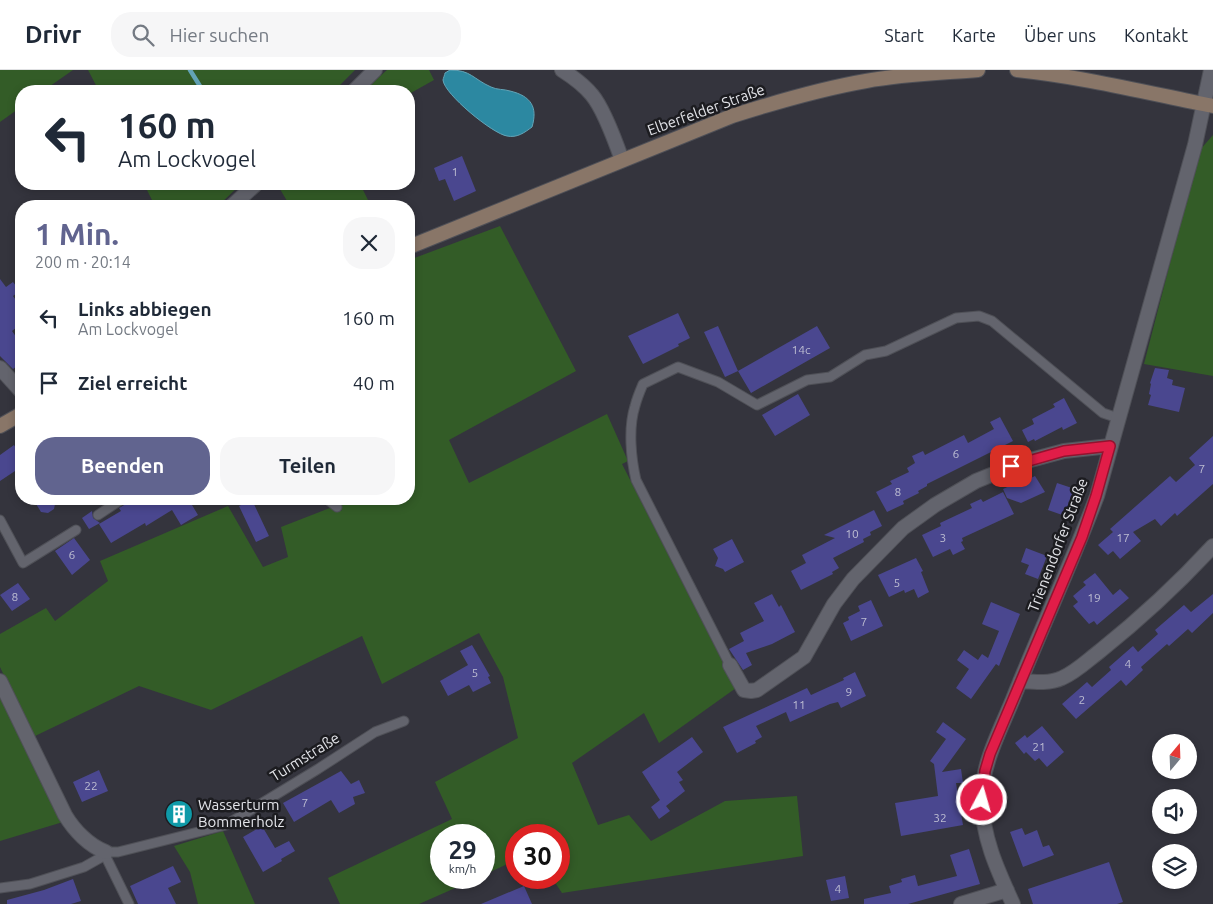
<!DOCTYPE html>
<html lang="de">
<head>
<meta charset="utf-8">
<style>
	:root { --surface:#fff; --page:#f6f6f7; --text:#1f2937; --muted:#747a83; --line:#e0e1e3; --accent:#61648f }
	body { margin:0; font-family:Ubuntu,sans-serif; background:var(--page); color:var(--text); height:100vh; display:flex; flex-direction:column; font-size:19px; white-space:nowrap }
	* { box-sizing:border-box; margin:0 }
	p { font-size:16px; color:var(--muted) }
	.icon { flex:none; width:28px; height:28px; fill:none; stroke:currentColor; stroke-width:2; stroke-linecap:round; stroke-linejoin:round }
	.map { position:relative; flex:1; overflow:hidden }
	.side { position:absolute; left:15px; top:130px; width:400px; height:305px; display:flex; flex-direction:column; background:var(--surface); border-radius:20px; box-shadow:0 2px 8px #0003 }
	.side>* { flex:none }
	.banner { position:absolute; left:15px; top:15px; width:400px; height:105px; border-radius:20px; box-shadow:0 2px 8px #0003; background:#fff; color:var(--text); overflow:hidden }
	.needle { width:32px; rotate:19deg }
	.controls { position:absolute; left:1152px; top:664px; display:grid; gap:10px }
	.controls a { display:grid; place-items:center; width:45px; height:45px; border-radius:50%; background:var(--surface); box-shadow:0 2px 8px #0003; font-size:25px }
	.speed { position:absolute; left:430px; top:754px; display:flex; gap:10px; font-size:25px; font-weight:700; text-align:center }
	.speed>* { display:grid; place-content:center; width:65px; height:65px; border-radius:50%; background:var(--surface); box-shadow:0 2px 8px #0003; line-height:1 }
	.speed small { font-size:12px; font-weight:400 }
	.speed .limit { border:8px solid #d22; background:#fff; color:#111 }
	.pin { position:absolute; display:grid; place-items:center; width:42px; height:42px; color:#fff; margin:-21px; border-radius:10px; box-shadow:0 2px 8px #0006 }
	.me { position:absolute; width:55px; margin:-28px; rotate:6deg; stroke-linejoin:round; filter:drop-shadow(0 0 4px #0008) }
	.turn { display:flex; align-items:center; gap:18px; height:105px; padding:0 20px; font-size:22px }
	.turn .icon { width:65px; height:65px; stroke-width:2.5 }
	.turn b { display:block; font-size:35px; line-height:42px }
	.round { display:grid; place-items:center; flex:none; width:52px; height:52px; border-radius:20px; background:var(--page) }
	.headline { display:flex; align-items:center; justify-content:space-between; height:85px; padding:0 20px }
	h1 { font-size:30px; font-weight:700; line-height:38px; color:var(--accent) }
	.cta { display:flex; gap:10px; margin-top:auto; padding:10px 20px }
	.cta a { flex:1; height:58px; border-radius:20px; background:var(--accent); color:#fff; font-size:20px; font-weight:700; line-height:58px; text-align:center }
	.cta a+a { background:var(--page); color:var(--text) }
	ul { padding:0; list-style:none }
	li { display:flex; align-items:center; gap:15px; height:65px; padding:0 20px }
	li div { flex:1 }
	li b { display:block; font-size:19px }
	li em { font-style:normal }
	header { display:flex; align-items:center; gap:30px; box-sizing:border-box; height:70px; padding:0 25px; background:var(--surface); border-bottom:1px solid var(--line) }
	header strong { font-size:24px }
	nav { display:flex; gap:28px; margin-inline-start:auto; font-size:18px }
	.search { width:350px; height:45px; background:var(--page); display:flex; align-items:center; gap:12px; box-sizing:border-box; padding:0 18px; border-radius:20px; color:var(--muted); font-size:19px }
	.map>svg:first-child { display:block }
	.green { fill:#335c27 }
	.water { fill:#2c88a1; stroke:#63a4b7 }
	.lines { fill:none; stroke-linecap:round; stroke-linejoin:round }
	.stream { stroke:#63a4b7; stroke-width:4.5 }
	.building { fill:#4a478f }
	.service-casing { stroke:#4f5057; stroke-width:11 }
	.minor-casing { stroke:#4f5057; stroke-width:16 }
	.secondary-casing { stroke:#4f5057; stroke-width:16 }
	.service { stroke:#63646d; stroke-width:9 }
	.minor { stroke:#63646d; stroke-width:14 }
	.secondary { stroke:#897668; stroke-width:14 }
	.route-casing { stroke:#92132f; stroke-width:12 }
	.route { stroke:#e11d48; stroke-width:9 }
	.labels { text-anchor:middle; stroke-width:5; stroke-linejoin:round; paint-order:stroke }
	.number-label { font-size:12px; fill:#bdbdd2 }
	.street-label { font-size:15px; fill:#e3e4e9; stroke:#1c1c20 }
	.poi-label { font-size:15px; fill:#e3e4e9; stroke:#1c1c20; text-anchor:start }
</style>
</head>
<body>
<header>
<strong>Drivr</strong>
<div class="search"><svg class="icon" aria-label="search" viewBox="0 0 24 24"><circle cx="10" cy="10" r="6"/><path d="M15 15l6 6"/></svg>Hier suchen</div>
<nav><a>Start</a><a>Karte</a><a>Über uns</a><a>Kontakt</a></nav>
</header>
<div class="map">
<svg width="1213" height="834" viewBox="0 0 1213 834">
	<rect width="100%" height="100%" fill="#34343d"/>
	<path class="green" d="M 0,0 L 73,0 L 43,21 L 21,21 L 21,37 L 0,52 Z
		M 88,0 L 355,0 L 334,21 L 99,21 Z
		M 387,0 L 429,0 L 434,10 L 409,24 L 409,21 L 364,21 Z
		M 1213,65 L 1213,306 L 1144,294 L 1199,81 Z
		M 144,114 L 241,114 L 218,136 L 155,136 Z
		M 277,114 L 360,114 L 371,136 L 290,136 Z
		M 500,156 L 576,301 L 449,370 L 469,413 L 607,344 L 628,391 L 622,394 L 736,618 L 659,673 L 644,643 L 572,693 L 598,755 L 629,745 L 651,771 L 725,731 L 797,726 L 803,786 L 562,823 L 552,808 L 559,808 L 559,765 L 516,765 L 516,790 L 484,805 L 484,765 L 441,765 L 441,808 L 478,808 L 419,834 L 340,834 L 328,808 L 452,749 L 435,712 L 518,668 L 503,607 L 479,563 L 382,614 L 362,566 L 211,640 L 139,616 L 33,667 L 0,597 L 0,564 L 46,538 L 55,551 L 108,511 L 100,491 L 228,436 L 263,497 L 288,487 L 281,457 L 335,436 L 342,441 L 336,435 L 347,429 L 409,429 L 409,392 L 413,389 L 409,382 L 409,190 Z
		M 0,626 L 63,752 L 0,771 Z
		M 223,761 L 255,834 L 198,834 L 190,802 L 174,776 Z"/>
	<path class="water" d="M 450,0 C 471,0 473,9 491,17 C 497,20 504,19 510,21 C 531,26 538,37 532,57 C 524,63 517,68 507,66 C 493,64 444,24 443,10 C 443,9 445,4 445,3 Z"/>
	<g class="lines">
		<path class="stream" d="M 190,0 L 203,21"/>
	</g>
	<path class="building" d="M 462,86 L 476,121 L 454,131 L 445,109 L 439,111 L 434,98 Z
		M 0,209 L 6,217 L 13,212 L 20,221 L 13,226 L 21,237 L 21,241 L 16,245 L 21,254 L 12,261 L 21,274 L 21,293 L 13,299 L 0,286 Z
		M 678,243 L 690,268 L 678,274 L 679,276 L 643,294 L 628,266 Z
		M 718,256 L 738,301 L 725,307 L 704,262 Z
		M 817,256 L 830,278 L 751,323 L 738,301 Z
		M 1155,298 L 1169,300 L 1167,308 L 1173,310 L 1172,315 L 1185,318 L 1179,342 L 1148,335 L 1151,325 L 1149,324 L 1151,314 L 1150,313 Z
		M 798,324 L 810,345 L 775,366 L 762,345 Z
		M 1064,328 L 1077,353 L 1063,360 L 1062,357 L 1035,371 L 1034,369 L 1028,372 L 1022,360 L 1034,354 L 1032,349 L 1055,337 L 1053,334 Z
		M 1000,347 L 1013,371 L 927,414 L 927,416 L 918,421 L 919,423 L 903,431 L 904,434 L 887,442 L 876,422 L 892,414 L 890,411 L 909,402 L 907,398 L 915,393 L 912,386 L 923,381 L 925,385 L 964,365 L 968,373 L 994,359 L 990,352 Z
		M 1213,366 L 1213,414 L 1177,446 L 1175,443 L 1161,456 L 1155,449 L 1133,462 L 1141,471 L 1120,489 L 1113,481 L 1108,485 L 1098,475 L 1113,462 L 1110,459 L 1170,406 L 1176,412 L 1195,395 L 1189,388 Z
		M 14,375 L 21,386 L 21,397 L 0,411 L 0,385 Z
		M 1035,406 L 1045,422 L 1021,433 L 1007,428 L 1003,419 L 1016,413 L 1017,415 Z
		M 1057,413 L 1078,420 L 1068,447 L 1048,440 Z
		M 1003,422 L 1014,444 L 962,468 L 963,471 L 961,472 L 965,479 L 953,485 L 950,479 L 933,487 L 922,465 L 941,456 L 940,453 L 972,438 L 970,434 L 981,429 L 983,432 Z
		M 33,429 L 56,429 L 54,439 L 48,443 L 41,442 Z
		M 128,429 L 191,429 L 189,430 L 198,445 L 181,455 L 172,440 L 146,456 L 145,453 L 111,473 L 99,454 L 121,441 L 119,438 L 126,434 Z
		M 252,430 L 269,466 L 256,472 L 239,436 Z
		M 874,440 L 882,456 L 870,462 L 871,465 L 863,469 L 864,472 L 833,488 L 839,498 L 832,502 L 833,504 L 801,520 L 791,501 L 806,493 L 802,485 L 835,468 L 824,465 Z
		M 92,441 L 93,448 L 100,453 L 89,459 L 82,448 Z
		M 74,468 L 90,490 L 72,505 L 55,481 Z
		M 732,469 L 744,492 L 725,502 L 723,499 L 715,496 L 718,488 L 713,479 Z
		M 1026,478 L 1047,486 L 1038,509 L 1025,504 L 1029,495 L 1021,492 Z
		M 916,488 L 923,501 L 921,502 L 929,522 L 918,528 L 914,519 L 905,523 L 904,520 L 889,527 L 878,505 Z
		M 1095,503 L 1113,525 L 1120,519 L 1129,528 L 1097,555 L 1094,551 L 1089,554 L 1073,536 L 1078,532 L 1073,526 L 1086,515 L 1083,512 Z
		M 18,513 L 30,529 L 12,541 L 0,525 Z
		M 772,524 L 779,537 L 781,535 L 795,562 L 772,574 L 746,583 L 752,595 L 743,600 L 729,579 L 744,571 L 740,563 L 764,551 L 754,533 Z
		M 1213,524 L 1213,543 L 1192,563 L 1188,559 L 1169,576 L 1167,574 L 1141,597 L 1143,600 L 1126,616 L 1121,610 L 1076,649 L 1062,634 L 1087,612 L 1092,617 L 1111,600 L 1109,597 L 1133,576 L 1138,582 L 1158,564 L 1155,560 L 1184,535 L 1191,542 Z
		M 871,530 L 883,556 L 851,571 L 843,553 L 849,550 L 848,547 L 860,541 L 858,536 Z
		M 991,532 L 1020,544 L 999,596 L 996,594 L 971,629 L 956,618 L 969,599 L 957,590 L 964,580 L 978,590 L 982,584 L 988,588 L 999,561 L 982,554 Z
		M 472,575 L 490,606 L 488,607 L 491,613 L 473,622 L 469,615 L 448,626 L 440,611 L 468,595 L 460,581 Z
		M 855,602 L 866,626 L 841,638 L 838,632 L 830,634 L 790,652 L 786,642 L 756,656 L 762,667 L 755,671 L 756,673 L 737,683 L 723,657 L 807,618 L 811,625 L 844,610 L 843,608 Z
		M 943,652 L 966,669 L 942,702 L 961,699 L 963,713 L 956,713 L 963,755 L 901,766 L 895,733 L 938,726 L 934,694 L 930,691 L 946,669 L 936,662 Z
		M 1042,656 L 1064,682 L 1047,697 L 1039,688 L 1035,691 L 1026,682 L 1024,684 L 1015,673 L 1025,665 L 1027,668 Z
		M 692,667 L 703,682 L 677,702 L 683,710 L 679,712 L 685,721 L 666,736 L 670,741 L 659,749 L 651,737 L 660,730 L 642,702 Z
		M 99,700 L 108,721 L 82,732 L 73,712 Z
		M 341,701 L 351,714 L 359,710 L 365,723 L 353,727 L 355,734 L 339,743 L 331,730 L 294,752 L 283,733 Z
		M 186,731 L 192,750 L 173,757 L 166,737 Z
		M 262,756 L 275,778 L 289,771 L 295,781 L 281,789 L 282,791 L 263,802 L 243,767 Z
		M 1022,758 L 1025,765 L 1037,760 L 1043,777 L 1049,775 L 1054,785 L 1023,797 L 1010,762 Z
		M 969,779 L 980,814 L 908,834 L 864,834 L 864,829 L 891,823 L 889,816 L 902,812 L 901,809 L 915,805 L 918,816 L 957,806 L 950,785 Z
		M 1109,792 L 1123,832 L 1117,834 L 1033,834 L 1028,819 Z
		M 173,796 L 181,812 L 168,818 L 176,834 L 138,834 L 130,816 Z
		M 845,806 L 849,828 L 831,831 L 826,810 Z
		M 73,809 L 81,831 L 71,834 L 7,834 L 7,830 L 44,820 Z
		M 524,816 L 532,834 L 481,834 Z"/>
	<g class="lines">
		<g class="service-casing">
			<path id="service" d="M 327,429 L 337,437
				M 98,445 L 122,429
				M 0,450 L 23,493 L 76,460
				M 730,595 L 636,410 C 631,388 628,358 635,336 C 637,328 640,321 643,314 L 678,297 L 718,312 L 757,335 L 807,310 L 830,307 L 865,285 L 886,281 L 956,248 L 979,246 L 992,251 L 1103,343 L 1118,348
				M 103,781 L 129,834
				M 106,782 L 118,782 L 226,755 L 318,699 L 375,662 L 404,651
				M 0,818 L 30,814 L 84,797 L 100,788 L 103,781"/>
		</g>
		<g class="minor-casing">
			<path id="minor" d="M 562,0 C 573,7 584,15 592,25 C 603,38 616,73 622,90
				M 354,21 L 375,0
				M 232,136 L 256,114
				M 0,298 L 21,321
				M 730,595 L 744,620 L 751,621 L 757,620 L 804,587 L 834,534 L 853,509 L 903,458 L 935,435 L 976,411 L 1023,392 L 1064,381 L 1110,376
				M 0,611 L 65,745 C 74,760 89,776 106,782
				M 1020,611 C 1034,612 1049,614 1062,608 C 1076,602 1088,590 1100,581 C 1140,549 1178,514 1213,476
				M 961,834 L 1007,820
				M 1013,834 C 998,801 982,767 982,730 C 981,695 1000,661 1013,629 C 1040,561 1071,495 1097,426 L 1195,75 L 1211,0"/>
		</g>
		<g class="secondary-casing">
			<path id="secondary" d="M 1017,0 C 1084,7 1148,23 1213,36
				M 409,177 L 732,46 C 776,32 820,19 866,11 C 903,4 941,3 978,0
				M 0,356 L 21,344"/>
		</g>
		<use href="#service" class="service"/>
		<use href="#minor" class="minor"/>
		<use href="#secondary" class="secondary"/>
	</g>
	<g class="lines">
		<g class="route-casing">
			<path id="route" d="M 982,730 L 985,701 L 990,684 L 1082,467 L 1096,426 L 1110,376 L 1064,381 L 1011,396"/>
		</g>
		<use href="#route" class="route"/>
	</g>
	<defs>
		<g id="building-disc" transform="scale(1.4375)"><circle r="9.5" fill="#0f9aa8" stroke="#1c1c20"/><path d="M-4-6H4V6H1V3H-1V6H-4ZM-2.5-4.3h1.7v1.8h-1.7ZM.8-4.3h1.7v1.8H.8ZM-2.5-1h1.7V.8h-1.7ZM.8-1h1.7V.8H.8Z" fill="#fff"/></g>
	</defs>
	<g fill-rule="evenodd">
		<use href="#building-disc" x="179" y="744"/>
	</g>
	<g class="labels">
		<g class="number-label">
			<text x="455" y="106">1</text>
			<text x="801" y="284">14c</text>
			<text x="956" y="388">6</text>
			<text x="1202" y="403">7</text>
			<text x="898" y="426">8</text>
			<text x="852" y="468">10</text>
			<text x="943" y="472">3</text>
			<text x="1123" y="472">17</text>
			<text x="72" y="489">6</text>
			<text x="897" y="517">5</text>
			<text x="15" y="531">8</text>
			<text x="1094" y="532">19</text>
			<text x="864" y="556">7</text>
			<text x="1128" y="598">4</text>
			<text x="475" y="607">5</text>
			<text x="849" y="626">9</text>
			<text x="1082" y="634">2</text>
			<text x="799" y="639">11</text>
			<text x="1039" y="681">21</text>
			<text x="91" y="720">22</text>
			<text x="305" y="737">7</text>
			<text x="940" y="752">32</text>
			<text x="838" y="823">4</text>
		</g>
		<g class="street-label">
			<text transform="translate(706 40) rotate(-20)" y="5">Elberfelder Straße</text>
			<text transform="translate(1058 475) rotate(-69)" y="5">Trienendorfer Straße</text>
			<text transform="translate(305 687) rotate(-32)" y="5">Turmstraße</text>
		</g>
		<g class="poi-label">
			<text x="198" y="740">Wasserturm<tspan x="198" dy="17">Bommerholz</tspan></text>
		</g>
	</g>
</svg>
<div class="controls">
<a><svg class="needle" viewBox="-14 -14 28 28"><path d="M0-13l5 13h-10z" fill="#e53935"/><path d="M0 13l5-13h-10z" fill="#747a83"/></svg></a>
<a><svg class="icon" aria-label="sound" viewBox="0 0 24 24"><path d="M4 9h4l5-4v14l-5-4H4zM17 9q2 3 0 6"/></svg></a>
<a><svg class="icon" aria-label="layers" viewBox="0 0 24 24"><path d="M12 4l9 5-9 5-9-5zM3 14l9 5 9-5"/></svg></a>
</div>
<div class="speed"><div>29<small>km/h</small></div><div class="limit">30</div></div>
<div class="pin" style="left:1011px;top:396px;background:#d93025"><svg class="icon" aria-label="arrive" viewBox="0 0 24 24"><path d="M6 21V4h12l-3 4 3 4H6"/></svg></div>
<svg class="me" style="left:982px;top:730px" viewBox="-20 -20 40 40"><circle r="17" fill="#e11d48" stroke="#fff" stroke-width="3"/><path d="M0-11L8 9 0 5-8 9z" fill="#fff"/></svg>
<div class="banner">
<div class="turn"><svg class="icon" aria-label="left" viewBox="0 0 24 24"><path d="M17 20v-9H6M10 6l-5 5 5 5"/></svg><div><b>160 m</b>Am Lockvogel</div></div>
</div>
<section class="side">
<div class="headline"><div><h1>1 Min.</h1><p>200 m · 20:14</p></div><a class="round"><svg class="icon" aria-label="close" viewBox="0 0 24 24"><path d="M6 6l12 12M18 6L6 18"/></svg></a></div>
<ul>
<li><svg class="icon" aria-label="left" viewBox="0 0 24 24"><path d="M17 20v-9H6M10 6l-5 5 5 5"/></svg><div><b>Links abbiegen</b><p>Am Lockvogel</p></div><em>160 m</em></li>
<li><svg class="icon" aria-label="arrive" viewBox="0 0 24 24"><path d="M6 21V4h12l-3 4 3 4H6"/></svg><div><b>Ziel erreicht</b></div><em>40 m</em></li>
</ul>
<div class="cta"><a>Beenden</a><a>Teilen</a></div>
</section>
</div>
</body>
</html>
